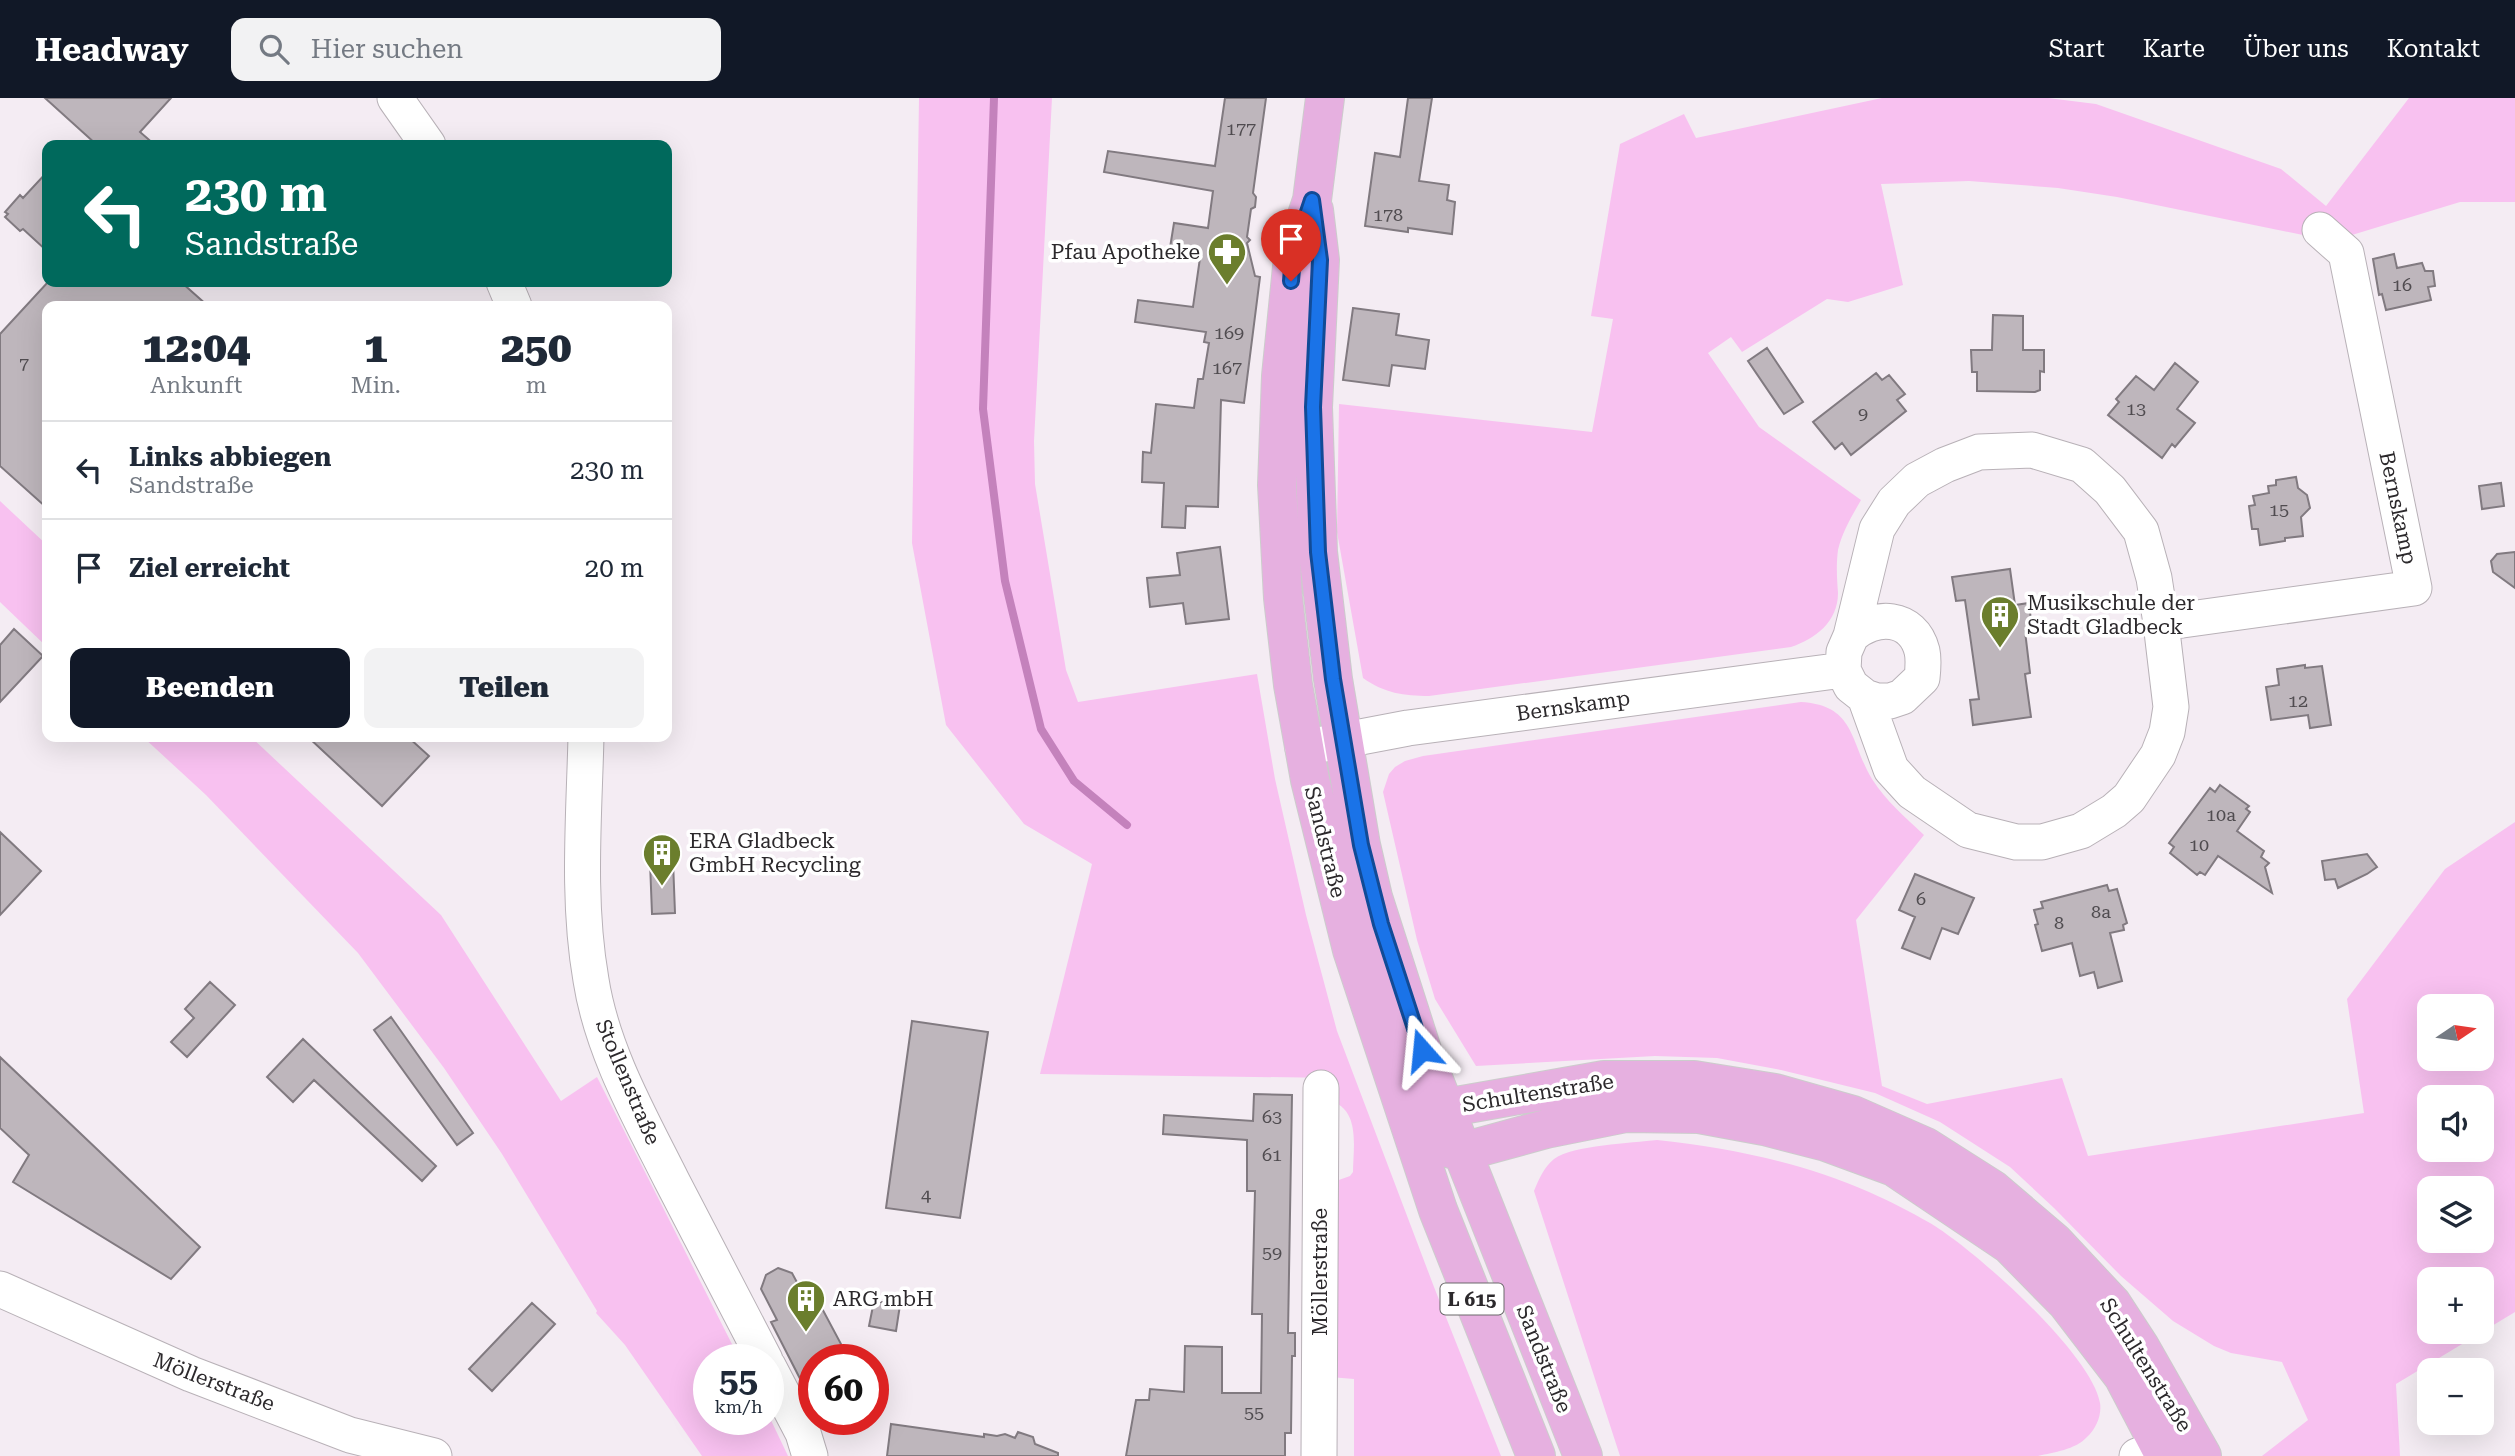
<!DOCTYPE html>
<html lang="de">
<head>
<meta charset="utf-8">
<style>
	:root { --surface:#fff; --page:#f2f2f3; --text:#1f2937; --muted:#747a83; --line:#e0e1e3; --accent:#111827 }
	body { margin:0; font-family:"Roboto Serif",serif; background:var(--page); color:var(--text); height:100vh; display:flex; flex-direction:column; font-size:26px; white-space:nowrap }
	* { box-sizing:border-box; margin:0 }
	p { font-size:23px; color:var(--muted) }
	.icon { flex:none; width:38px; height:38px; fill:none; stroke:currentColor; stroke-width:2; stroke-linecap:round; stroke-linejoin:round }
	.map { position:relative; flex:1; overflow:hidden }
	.details { position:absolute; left:42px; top:203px; width:630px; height:441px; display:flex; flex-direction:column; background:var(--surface); border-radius:14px; box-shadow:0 7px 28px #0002 }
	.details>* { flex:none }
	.guide { position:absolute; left:42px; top:42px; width:630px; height:147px; border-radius:14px; box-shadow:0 7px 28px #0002; background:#00695c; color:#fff; overflow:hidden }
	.needle { width:46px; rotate:77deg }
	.tools { position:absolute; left:2417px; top:896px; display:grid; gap:14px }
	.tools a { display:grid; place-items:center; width:77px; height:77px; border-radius:14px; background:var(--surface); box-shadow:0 7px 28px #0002; font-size:35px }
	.speed { position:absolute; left:693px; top:1246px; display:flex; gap:14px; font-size:35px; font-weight:700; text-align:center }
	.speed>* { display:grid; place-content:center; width:91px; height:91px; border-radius:50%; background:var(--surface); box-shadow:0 7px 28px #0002; line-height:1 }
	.speed small { font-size:18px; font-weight:400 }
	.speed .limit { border:10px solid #d22; background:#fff; color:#111 }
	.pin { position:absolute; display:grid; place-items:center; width:60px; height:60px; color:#fff; margin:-72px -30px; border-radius:50% 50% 50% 0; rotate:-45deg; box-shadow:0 0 7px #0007 }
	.pin .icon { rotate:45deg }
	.me { position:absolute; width:77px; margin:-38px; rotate:342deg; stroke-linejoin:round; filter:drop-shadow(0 0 5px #0008) }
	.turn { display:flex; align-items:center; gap:24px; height:147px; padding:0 28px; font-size:32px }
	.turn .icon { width:91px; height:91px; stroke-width:2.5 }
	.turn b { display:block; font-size:49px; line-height:60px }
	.eta { display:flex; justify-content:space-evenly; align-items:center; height:119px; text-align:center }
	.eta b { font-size:42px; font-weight:800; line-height:49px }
	.primary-button { display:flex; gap:14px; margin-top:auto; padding:14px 28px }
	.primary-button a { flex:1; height:80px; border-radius:14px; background:var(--accent); color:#fff; font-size:28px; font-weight:800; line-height:80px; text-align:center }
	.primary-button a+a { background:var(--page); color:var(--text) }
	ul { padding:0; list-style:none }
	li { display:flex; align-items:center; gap:21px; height:98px; padding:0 28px; border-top:2px solid var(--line) }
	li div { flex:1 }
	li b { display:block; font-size:26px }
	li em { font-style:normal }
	header { display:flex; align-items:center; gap:42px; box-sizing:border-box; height:98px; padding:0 35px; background:var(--accent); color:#fff }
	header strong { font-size:33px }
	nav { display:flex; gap:38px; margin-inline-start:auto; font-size:24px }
	.search { width:490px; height:63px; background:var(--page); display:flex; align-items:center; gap:18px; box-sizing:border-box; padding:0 24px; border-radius:14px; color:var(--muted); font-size:26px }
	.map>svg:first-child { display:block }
	.green { fill:#f8c1f0; fill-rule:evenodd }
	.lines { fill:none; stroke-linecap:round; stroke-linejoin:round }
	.stream { stroke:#c482bc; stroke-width:8 }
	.building { fill:#beb6bc; stroke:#817a80; stroke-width:2 }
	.minor-casing { stroke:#b8b1b7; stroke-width:37 }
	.major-casing { stroke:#ccc; stroke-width:40 }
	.minor { stroke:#fff; stroke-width:35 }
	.major { stroke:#e6b0e0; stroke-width:38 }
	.route-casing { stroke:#114b97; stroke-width:18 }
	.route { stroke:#1a73e8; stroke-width:12 }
	.labels { text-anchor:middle; stroke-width:7; stroke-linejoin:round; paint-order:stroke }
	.number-label { font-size:18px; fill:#504c50 }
	.shield { fill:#fff; stroke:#6b696b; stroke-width:2 }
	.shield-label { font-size:19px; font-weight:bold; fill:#2c292c }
	.poi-label { font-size:21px; fill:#2c292c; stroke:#fff; text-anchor:start }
	.street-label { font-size:21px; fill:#2c292c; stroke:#fff }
</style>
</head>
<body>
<header>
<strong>Headway</strong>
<div class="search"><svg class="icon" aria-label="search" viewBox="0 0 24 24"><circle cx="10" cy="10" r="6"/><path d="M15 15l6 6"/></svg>Hier suchen</div>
<nav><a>Start</a><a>Karte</a><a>Über uns</a><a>Kontakt</a></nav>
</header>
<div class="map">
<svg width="2515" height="1358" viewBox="0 0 2515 1358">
	<rect width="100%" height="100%" fill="#f4ecf3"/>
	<path class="green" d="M 919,0 L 1052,0 L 1034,343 L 1035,386 L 1066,572 L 1078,604 L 1257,576 L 1275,681 L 1306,817 L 1337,933 L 1434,1189 L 1501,1358 L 1354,1358 L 1354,1281 L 1330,1279 L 1336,1083 L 1350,1078 L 1353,1074 C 1353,1052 1360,1017 1336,1005 L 1335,980 L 1040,976 L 1092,766 L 1024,726 L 946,627 L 912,445 Z
		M 1882,0 L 2048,0 L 2096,6 L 2281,71 L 2326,108 L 2409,0 L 2515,0 L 2515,104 L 2460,104 L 2352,137 L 2339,168 L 2303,137 L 2117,99 L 2058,90 L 1969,83 L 1881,86 L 1903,187 L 1848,204 L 1827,201 L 1742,254 L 1731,239 L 1708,255 L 1759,329 L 1861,402 C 1852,418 1842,434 1838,452 C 1836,467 1837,481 1838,495 C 1838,524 1815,541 1791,549 L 1429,598 C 1404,598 1384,595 1363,580 L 1337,434 L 1339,306 L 1592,334 L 1613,221 L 1591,218 L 1620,46 L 1684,16 L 1696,40 Z
		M 0,403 L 47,447 L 47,549 L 0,504 Z
		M 1801,604 C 1856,607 1850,645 1872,681 C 1886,703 1905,719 1924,737 L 1856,822 L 1882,988 L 1927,1006 L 2062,980 L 2088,1058 L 2364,1015 L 2347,901 L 2445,771 L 2515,724 L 2515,1214 L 2396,1286 L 2400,1358 L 2262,1358 L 2308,1322 L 2282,1264 L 2231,1255 L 2214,1248 L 2173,1223 L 2121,1178 L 2054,1110 L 2010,1069 L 1940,1024 L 1875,995 L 1781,972 L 1717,960 L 1655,958 L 1476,968 L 1435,901 L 1417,842 L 1383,694 L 1389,676 L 1395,669 L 1405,663 L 1423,658 ZM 2429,908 L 2482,908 L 2482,961 L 2429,961 ZM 2429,999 L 2482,999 L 2482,1052 L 2429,1052 ZM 2482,1090 L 2482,1143 L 2429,1143 L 2429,1090 ZM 2482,1181 L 2482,1234 L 2429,1234 L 2429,1181 Z
		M 143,639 L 251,639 L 441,817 L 561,1003 L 597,979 L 740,1262 L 709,1262 L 709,1321 L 768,1321 L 768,1316 L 788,1358 L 702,1358 L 625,1247 L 596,1215 L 597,1213 L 502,1056 L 444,970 L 358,855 L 206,697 Z
		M 1657,1042 C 1730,1050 1801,1064 1869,1094 C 1889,1103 1911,1114 1930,1125 C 1974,1151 2091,1255 2100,1305 C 2102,1317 2096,1331 2087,1339 C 2075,1352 2054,1354 2038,1358 L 1620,1358 L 1534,1093 C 1539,1081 1544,1069 1554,1061 C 1573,1047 1632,1045 1657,1042 Z"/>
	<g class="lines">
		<path class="stream" d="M 994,0 L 983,311 L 1005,483 L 1041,631 L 1074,683 L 1127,727"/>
	</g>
	<path class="building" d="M 45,0 L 171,0 L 140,34 L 155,47 L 97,47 Z
		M 1225,0 L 1266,0 L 1253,95 L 1256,99 L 1255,109 L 1251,111 L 1247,139 L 1250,142 L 1247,145 L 1255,178 L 1260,179 L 1244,305 L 1221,302 L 1218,409 L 1186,408 L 1185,430 L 1162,429 L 1164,385 L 1142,384 L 1143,354 L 1151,355 L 1156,306 L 1194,310 L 1198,281 L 1203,281 L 1209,245 L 1204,244 L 1206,234 L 1135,224 L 1138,202 L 1193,209 L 1200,160 L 1169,156 L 1174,125 L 1208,130 L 1213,93 L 1104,74 L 1108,53 L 1215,68 Z
		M 1408,0 L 1432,0 L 1419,83 L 1449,87 L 1447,102 L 1455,104 L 1452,136 L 1408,130 L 1408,134 L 1365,128 L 1375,55 L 1400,59 Z
		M 47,74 L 47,153 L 23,131 L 20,133 L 5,119 L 8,116 L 5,114 L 20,97 L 23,100 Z
		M 2394,156 L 2397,170 L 2422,165 L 2425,173 L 2433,173 L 2435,188 L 2428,189 L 2431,202 L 2386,212 L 2382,196 L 2379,197 L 2373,161 Z
		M 48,184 L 181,184 L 208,208 L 47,208 L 47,410 L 0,368 L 0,236 Z
		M 1353,210 L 1399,216 L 1396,237 L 1429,242 L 1425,271 L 1392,267 L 1389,288 L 1343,282 Z
		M 1993,217 L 2023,218 L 2023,252 L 2044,252 L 2044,274 L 2040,273 L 2040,292 L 2035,294 L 1977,293 L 1977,274 L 1972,274 L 1971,252 L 1992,252 Z
		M 1767,250 L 1803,304 L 1784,316 L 1748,263 Z
		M 2175,265 L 2198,284 L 2177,311 L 2195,325 L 2175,349 L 2172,346 L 2162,360 L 2108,317 L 2119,304 L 2116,301 L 2136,278 L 2154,292 Z
		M 1876,275 L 1882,282 L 1889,277 L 1905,296 L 1897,302 L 1906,313 L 1851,357 L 1842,345 L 1835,351 L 1813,324 Z
		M 2296,379 L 2298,390 L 2307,397 L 2310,410 L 2301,419 L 2303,438 L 2285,440 L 2285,443 L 2260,447 L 2258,431 L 2252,431 L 2249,408 L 2255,407 L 2253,398 L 2269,395 L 2268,388 L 2276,387 L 2276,382 Z
		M 2501,385 L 2504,408 L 2482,411 L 2479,388 Z
		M 1220,449 L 1229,521 L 1186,526 L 1183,505 L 1150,509 L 1147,480 L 1180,477 L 1177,455 Z
		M 2515,454 L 2515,490 L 2493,474 L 2491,463 L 2497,456 Z
		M 2010,471 L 2015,507 L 2029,505 L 2032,532 L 2025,533 L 2030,575 L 2025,576 L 2031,619 L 1973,627 L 1970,602 L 1979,601 L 1965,502 L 1956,503 L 1952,479 Z
		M 14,531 L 43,558 L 0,604 L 0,547 Z
		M 2305,567 L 2305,570 L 2322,568 L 2331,627 L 2310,630 L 2308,617 L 2271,622 L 2266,589 L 2279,587 L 2277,571 Z
		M 308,639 L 408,639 L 429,658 L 382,708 Z
		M 2220,687 L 2249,708 L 2246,711 L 2250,714 L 2237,733 L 2264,753 L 2261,759 L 2269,765 L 2265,769 L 2272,795 L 2218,758 L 2205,777 L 2200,774 L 2197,777 L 2170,755 L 2174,749 L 2169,745 L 2210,690 L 2215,694 Z
		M 0,734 L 41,773 L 0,817 Z
		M 2367,756 L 2377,769 L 2367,776 L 2338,790 L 2335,781 L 2325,782 L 2322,763 Z
		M 673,763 L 675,815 L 652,816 L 650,764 Z
		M 1915,776 L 1974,800 L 1958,836 L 1942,830 L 1930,861 L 1902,850 L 1915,819 L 1899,812 Z
		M 2107,787 L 2109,793 L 2117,791 L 2127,825 L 2123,827 L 2124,832 L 2110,835 L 2122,883 L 2098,890 L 2094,874 L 2080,878 L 2072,845 L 2042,853 L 2035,827 L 2038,826 L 2034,812 L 2043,810 L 2041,804 Z
		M 210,884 L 235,907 L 187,959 L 171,944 L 194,920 L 185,911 Z
		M 391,919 L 473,1035 L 457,1047 L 374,932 Z
		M 912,923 L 988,934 L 960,1120 L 886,1110 Z
		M 303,941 L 436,1068 L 422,1083 L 314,982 L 293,1004 L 267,979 Z
		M 0,959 L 200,1149 L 171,1181 L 13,1084 L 29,1057 L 0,1030 Z
		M 1254,996 L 1292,997 L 1288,1235 L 1295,1235 L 1295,1258 L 1292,1258 L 1291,1335 L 1285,1335 L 1285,1358 L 1126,1358 L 1136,1302 L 1149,1302 L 1150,1291 L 1184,1294 L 1185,1248 L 1222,1249 L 1222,1295 L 1261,1295 L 1262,1216 L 1252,1216 L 1255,1093 L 1247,1093 L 1247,1042 L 1163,1036 L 1164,1017 L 1253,1023 Z
		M 778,1170 L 792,1175 L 808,1205 L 817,1201 L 841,1246 L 838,1255 L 825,1262 L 814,1262 L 814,1308 L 771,1224 L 777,1222 L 761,1191 L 766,1177 Z
		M 874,1203 L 900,1207 L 896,1233 L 869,1228 Z
		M 532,1205 L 555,1226 L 492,1293 L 469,1271 Z
		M 891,1326 L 984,1339 L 984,1336 L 997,1338 L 1005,1336 L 1015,1340 L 1018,1334 L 1033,1339 L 1035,1346 L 1058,1355 L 1058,1358 L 887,1358 Z"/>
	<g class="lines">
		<g class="minor-casing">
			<path id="minor" d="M 395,0 L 428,47
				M 504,184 L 514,208
				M 2161,525 L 2414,490 L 2346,155 L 2320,132
				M 1851,538 C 1874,516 1913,517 1922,553 C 1924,562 1923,571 1922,580 L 1902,599 L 1890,603 L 1877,603 L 1865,599 L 1851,588 L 1843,572 L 1844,554 L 1851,538 L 1877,431 L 1894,404 L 1917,382 L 1945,367 L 1979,354 L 2032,352 L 2082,367 L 2110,392 L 2141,433 L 2154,480 L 2161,525 L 2171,609 L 2167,634 L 2158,657 L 2129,700 L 2114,713 L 2081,733 L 2042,744 L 2016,744 L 1968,732 L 1912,694 L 1891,671 L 1865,599
				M 586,639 C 584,720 577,802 591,882 C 602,953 640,1019 672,1083 C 703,1142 734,1202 765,1262
				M 1303,650 L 1408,630 L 1843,572
				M 0,1191 L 191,1276 L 350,1337 L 434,1358
				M 768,1268 L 803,1335 L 810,1358
				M 1319,1358 L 1321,990
				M 2137,1358 L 2160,1350 L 2188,1355"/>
		</g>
		<g class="major-casing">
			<path id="major" d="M 1325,0 L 1312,102 L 1293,159 L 1281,278 L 1277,387 L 1283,500 L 1293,587 L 1310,682 L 1352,852 L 1438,1112 L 1536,1358
				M 1314,112 L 1320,162 L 1313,309 L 1318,454 L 1333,581 L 1361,747 L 1373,799 L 1422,952 L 1583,1358
				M 1427,1029 L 1445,1010 L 1604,982 L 1694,982 L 1775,995 L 1853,1017 L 1926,1049 L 1992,1091 L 2054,1144 L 2112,1206 L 2140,1249 L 2202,1358
				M 1438,1047 L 1462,1054 L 1546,1031 L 1626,1015 L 1699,1016 L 1764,1028 L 1826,1044 L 1894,1069 L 2010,1147 L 2067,1205 L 2123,1278 L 2165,1358"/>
		</g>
		<use href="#minor" class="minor"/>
		<use href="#major" class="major"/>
	</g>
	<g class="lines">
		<g class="route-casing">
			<path id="route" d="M 1291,183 L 1293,159 L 1312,102 L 1320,162 L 1313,309 L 1318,454 L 1333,581 L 1361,747 L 1381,826 L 1422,952"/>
		</g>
		<use href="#route" class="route"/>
	</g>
	<defs>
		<g id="pharmacy-pin" transform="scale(2.0125)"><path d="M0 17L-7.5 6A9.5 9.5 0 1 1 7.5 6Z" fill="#6b7e2d" stroke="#fff"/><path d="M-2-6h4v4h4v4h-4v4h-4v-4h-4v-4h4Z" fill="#fff"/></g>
		<g id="building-pin" transform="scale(2.0125)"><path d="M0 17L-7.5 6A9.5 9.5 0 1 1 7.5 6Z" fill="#6b7e2d" stroke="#fff"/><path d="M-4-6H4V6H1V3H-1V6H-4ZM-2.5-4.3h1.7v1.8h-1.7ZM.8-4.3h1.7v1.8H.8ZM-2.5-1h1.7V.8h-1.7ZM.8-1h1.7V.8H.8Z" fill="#fff"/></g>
	</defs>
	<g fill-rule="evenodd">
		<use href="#pharmacy-pin" x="1227" y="154"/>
		<use href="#building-pin" x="2000" y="517"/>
		<use href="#building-pin" x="662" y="755"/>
		<use href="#building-pin" x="806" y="1201"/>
	</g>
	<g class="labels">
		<g class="number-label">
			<text x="1241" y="37">177</text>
			<text x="1388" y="123">178</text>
			<text x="2402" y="193">16</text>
			<text x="1229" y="241">169</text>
			<text x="24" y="272">7</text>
			<text x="1227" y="276">167</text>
			<text x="2136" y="317">13</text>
			<text x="1863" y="322">9</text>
			<text x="2279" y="418">15</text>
			<text x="2298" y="609">12</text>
			<text x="2221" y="723">10a</text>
			<text x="2199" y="753">10</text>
			<text x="1921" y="807">6</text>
			<text x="2101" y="820">8a</text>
			<text x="2059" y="831">8</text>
			<text x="1272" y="1025">63</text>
			<text x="1272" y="1063">61</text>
			<text x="926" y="1103">4</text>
			<text x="1272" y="1161">59</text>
			<text x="1254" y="1321">55</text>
		</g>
		<rect class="shield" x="1440.5" y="1185.5" width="63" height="31" rx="5"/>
		<g class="shield-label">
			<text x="1472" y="1208">L 615</text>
		</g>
		<g class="poi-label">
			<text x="1200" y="161" text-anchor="end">Pfau Apotheke</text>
			<text x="2027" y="512">Musikschule der<tspan x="2027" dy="24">Stadt Gladbeck</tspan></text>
			<text x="689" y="750">ERA Gladbeck<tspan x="689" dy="24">GmbH Recycling</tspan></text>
			<text x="833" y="1208">ARG mbH</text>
		</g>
		<g class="street-label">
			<text transform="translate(2398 410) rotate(78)" y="7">Bernskamp</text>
			<text transform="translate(1573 608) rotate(-8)" y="7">Bernskamp</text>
			<text transform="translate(1325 744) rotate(76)" y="7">Sandstraße</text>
			<text transform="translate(628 984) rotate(67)" y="7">Stollenstraße</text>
			<text transform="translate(1538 995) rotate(-9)" y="7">Schultenstraße</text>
			<text transform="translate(1320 1174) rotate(-90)" y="7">Möllerstraße</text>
			<text transform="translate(1544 1261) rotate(68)" y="7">Sandstraße</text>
			<text transform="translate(2146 1267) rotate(58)" y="7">Schultenstraße</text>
			<text transform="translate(214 1284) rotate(21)" y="7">Möllerstraße</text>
		</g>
	</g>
</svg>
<div class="tools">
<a><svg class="needle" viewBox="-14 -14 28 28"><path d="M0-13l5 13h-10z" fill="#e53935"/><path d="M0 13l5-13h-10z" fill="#747a83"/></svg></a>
<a><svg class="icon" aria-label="sound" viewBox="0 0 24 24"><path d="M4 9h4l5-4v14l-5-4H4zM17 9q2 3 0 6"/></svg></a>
<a><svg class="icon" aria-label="layers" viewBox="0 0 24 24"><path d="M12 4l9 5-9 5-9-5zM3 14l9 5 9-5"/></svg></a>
<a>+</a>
<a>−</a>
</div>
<div class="speed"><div>55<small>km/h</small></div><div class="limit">60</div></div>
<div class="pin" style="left:1291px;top:183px;background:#d93025"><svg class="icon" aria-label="arrive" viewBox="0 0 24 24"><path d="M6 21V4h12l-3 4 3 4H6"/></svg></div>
<svg class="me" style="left:1422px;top:952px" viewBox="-20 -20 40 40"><path d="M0-17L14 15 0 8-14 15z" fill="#1a73e8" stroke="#fff" stroke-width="4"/></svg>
<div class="guide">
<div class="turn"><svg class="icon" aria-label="left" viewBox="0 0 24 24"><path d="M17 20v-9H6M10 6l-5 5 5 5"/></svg><div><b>230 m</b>Sandstraße</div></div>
</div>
<section class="details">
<div class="eta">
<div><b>12:04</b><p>Ankunft</p></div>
<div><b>1</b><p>Min.</p></div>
<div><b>250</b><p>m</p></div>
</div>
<ul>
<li><svg class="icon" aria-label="left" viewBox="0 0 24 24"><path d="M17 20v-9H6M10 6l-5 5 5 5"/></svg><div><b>Links abbiegen</b><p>Sandstraße</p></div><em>230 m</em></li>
<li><svg class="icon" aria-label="arrive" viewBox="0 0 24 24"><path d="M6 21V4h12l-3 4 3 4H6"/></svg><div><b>Ziel erreicht</b></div><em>20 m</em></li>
</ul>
<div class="primary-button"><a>Beenden</a><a>Teilen</a></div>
</section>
</div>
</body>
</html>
